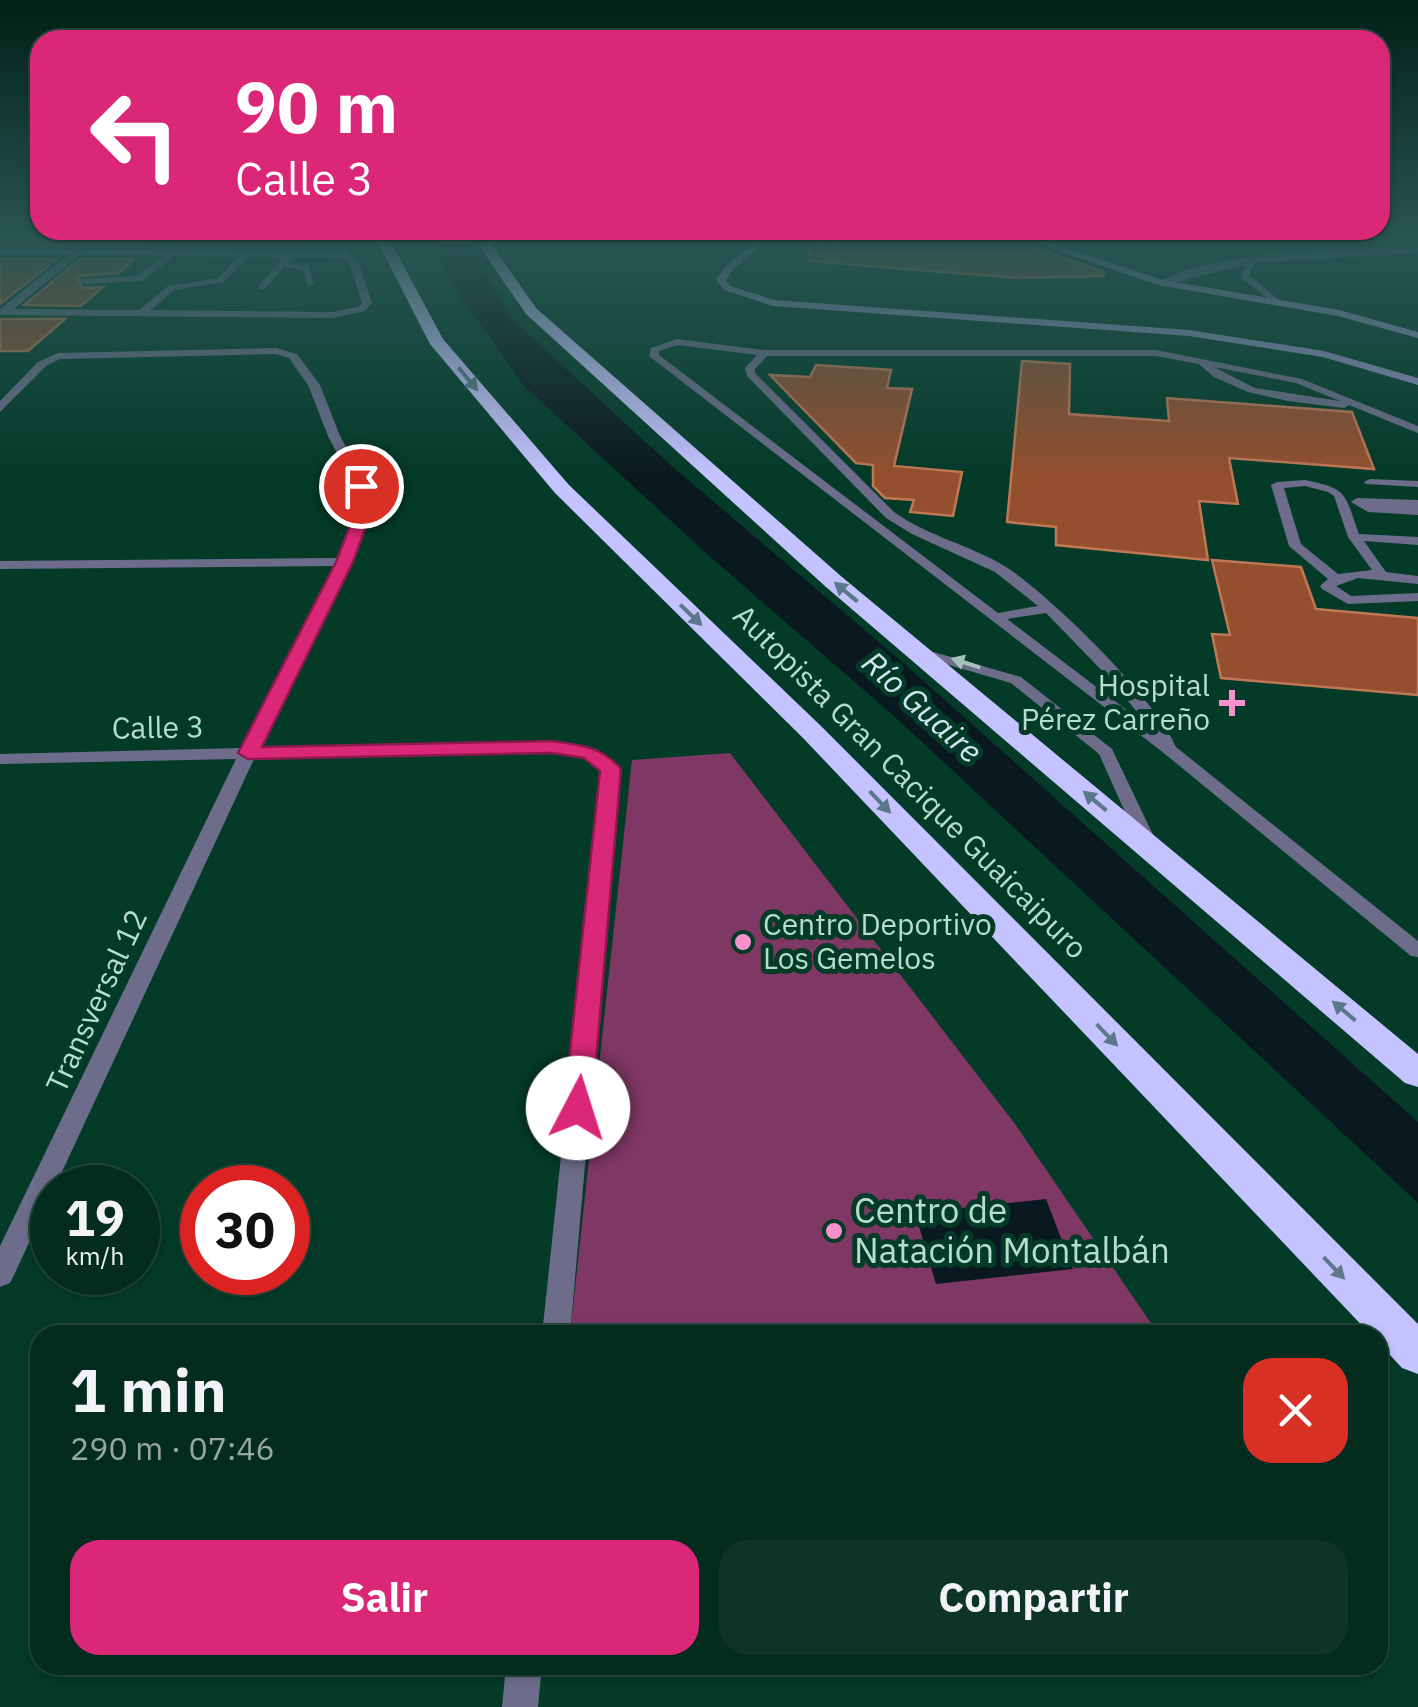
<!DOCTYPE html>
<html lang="es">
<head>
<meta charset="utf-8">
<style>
	:root { --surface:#032c1e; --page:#0d3427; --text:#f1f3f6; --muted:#97a7a4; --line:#24483c; --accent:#db2777 }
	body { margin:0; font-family:"IBM Plex Sans",sans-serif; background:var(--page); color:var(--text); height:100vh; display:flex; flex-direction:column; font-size:38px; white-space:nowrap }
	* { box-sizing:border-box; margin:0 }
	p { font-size:32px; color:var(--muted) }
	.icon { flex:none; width:55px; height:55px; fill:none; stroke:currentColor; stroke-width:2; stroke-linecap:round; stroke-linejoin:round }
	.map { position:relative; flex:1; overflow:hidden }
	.drawer { position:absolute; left:30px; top:1325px; width:1358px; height:350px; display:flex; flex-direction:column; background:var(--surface); border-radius:30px; box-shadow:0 2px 8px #0004,0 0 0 2px var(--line) }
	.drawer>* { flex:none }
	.guide { position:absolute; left:30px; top:30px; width:1360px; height:210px; border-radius:30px; box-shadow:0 2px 8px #0004,0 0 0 2px var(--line); background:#db2777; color:#fff; overflow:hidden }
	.speed { position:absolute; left:30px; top:1165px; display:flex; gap:20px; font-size:50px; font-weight:700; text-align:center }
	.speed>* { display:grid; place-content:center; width:130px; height:130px; border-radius:50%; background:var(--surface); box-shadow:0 2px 8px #0004,0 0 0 2px var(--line); line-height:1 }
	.speed small { font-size:25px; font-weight:400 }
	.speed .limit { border:15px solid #d22; background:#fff; color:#111 }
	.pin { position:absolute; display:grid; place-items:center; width:85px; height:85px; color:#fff; margin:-42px; border:5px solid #fff; border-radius:50%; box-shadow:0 2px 10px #0007 }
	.me { position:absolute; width:110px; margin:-55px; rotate:5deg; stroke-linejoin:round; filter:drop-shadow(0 0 8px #0008) }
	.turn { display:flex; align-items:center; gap:35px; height:210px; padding:0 40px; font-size:45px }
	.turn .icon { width:130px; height:130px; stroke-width:2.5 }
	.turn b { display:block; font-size:70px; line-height:85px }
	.round { display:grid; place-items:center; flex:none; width:105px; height:105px; border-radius:30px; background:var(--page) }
	.headline { display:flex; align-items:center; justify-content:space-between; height:170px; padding:0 40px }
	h1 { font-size:60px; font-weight:700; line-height:75px }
	.primary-button { display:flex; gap:20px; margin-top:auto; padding:20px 40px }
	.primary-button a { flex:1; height:115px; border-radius:30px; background:var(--accent); color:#fff; font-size:40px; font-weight:700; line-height:115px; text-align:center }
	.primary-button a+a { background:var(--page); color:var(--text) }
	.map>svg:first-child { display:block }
	.green { fill:#7f3763 }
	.water { fill:#0a191f }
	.building { fill:#944f2e; stroke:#c07755; stroke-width:2.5 }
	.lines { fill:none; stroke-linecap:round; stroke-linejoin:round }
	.service { fill:#6d6d8b; fill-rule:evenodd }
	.minor { fill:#6d6d8b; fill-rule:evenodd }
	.secondary { fill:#908fbf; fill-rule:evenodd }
	.motorway { fill:#c4c3ff; fill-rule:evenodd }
	.oneway { fill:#5a7889 }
	.oneway2 { fill:#a3c2bc }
	.route { fill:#db2777; stroke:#8e194d; stroke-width:2.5 }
	.poi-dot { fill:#f890cc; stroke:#043a28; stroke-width:4 }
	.labels { text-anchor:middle; stroke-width:10; stroke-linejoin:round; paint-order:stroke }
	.poi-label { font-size:30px; fill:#b5dfcc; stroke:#043a28; text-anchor:end }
	.street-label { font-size:30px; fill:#b5dfcc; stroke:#043a28 }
	.water-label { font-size:32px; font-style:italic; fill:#d0e8f3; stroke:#043a28 }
	.near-poi-label { font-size:35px; fill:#b5dfcc; stroke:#043a28; text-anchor:start }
</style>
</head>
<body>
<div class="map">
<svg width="1418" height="1707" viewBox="0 0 1418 1707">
	<rect width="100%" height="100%" fill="#043a28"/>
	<path class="green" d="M 190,237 L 302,237 L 292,248 L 178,248 Z
		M 730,753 L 1015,1124 L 1159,1335 L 570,1335 L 632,760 Z"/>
	<path class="water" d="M 434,237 L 464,237 L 514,321 L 675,469 L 901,661 L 1418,1122 L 1418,1203 L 894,716 L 707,554 L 523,385 L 449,280 Z
		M 1046,1199 L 1073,1269 L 936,1284 L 915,1213 Z"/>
	<path class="building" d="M 16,237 L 158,237 L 147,247 L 4,245 Z
		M 890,237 L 1004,237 L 1104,272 L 1103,276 L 1017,278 L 809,261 L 809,246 Z
		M 0,259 L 57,259 L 0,304 Z
		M 80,259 L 135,259 L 119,273 L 77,276 L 83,288 L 103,287 L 81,306 L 24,305 Z
		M 0,319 L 65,319 L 28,351 L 0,351 Z
		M 1022,361 L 1070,364 L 1069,414 L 1169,421 L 1167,398 L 1352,412 L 1374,469 L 1229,458 L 1238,504 L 1199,501 L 1208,560 L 1056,545 L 1056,527 L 1007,522 Z
		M 816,365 L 891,370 L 887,388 L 912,389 L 894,466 L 962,472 L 953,516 L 910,512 L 914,500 L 885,498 L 873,486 L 873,465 L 856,463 L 770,375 L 810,377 Z
		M 1212,560 L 1301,567 L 1316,609 L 1418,618 L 1418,695 L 1221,678 L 1212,634 L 1230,635 Z"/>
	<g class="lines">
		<path class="service" d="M 288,252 L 295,254 L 288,263 L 309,266 L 314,285 L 308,285 L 303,270 L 284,267 L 265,289 L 259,289 L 259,285 Z
			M 677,339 L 764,350 L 1156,350 L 1302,379 L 1418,426 L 1418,433 L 1349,405 L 1344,408 L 1288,401 L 1248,392 L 1214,377 L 1199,364 L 1156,356 L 767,356 L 755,369 L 755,373 L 894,512 C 929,537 971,545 1006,567 C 1050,595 1158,701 1176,747 L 1418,941 L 1418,957 L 1411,956 L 1165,754 L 649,356 L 651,348 ZM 678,345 L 757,355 L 745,368 L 747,376 L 886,518 L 912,534 L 995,572 L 1038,606 L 998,613 L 659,355 L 659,351 ZM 1214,367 L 1296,383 L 1340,401 L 1255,388 ZM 1046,613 L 1112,681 L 1149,727 L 1007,619 Z
			M 1370,479 L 1418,481 L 1418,487 L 1366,484 L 1364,482 Z
			M 1305,480 C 1349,489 1344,493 1359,534 L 1418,537 L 1418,545 L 1364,541 L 1386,572 L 1418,576 L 1418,584 L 1358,578 L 1336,586 L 1351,596 L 1418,593 L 1418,601 L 1348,604 L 1322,589 L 1320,586 L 1328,579 L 1289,546 L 1271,485 L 1277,482 ZM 1305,486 L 1328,492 L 1334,496 L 1348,537 L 1372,570 L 1338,574 L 1301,544 L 1284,488 Z
			M 1357,498 L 1418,500 L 1418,515 L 1368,512 L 1351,502 Z
			M 916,647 L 1021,677 L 1112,749 L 1156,841 L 1153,845 L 1141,845 L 1138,841 L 1099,754 L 1011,683 L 911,654 L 911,648 Z"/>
		<path class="minor" d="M 1418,247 L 1418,253 L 1255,263 L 1249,275 L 1278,299 L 1275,304 L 1241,278 L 1245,265 L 1161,286 L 1156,283 C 1218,249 1346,250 1418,247 Z
			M 0,249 L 345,252 L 358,261 L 372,303 L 365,311 L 332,318 L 0,315 L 0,309 L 68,255 L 0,255 ZM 79,255 L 163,256 L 137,276 L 80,279 L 83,284 L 142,281 L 174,256 L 238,257 L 218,278 L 168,286 L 139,310 L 14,309 ZM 248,257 L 343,258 L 349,262 L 362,303 L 358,307 L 332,312 L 151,310 L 174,290 L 224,282 Z
			M 276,348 L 297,354 L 320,385 L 340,436 L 368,486 L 368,518 L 351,562 L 260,748 L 552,742 L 597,749 L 620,769 L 570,1335 L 542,1335 L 602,771 L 586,758 L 552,752 L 254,759 L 14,1275 L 10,1283 L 0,1287 L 0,1246 L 236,759 L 0,764 L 0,754 L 241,748 L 334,566 L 0,569 L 0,561 L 338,558 L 354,518 L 354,486 L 328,436 L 308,385 L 289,358 L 275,354 L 60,359 L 46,366 L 0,412 L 0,401 L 38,362 L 58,353 Z
			M 506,1665 L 542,1665 L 538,1707 L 502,1707 Z"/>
		<path class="secondary" d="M 760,237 L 770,237 L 732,271 L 726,280 L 730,286 L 774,300 L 1189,330 L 1324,351 L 1418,378 L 1418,385 L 1323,357 L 1189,336 L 773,306 L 724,290 L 716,280 L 725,267 Z
			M 1019,237 L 1032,237 L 1163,280 L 1339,310 L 1418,332 L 1418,338 L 1338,316 L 1158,285 Z"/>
		<path class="motorway" d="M 375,237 L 388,237 L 443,339 L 569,485 L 821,726 L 1418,1324 L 1418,1374 L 1402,1368 L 1378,1342 L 1378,1335 L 1371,1335 L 803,738 L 555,493 L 430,344 Z
			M 473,237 L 486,237 L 536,308 L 842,577 L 1418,1054 L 1418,1087 L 1405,1083 L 826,587 L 526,314 Z"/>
	</g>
	<defs><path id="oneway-solid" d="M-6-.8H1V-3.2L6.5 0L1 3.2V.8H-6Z" transform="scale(2.5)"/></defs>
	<g class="oneway">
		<use href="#oneway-solid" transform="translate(468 379) rotate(50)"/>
		<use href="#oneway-solid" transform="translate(846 592) rotate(-140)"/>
		<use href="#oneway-solid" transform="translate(691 615) rotate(44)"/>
		<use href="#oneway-solid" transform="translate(1095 801) rotate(-140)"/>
		<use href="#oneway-solid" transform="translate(880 802) rotate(46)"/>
		<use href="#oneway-solid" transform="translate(1344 1011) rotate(-140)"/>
		<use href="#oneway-solid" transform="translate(1107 1035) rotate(46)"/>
		<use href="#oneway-solid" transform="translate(1334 1268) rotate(46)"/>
	</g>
	<use class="oneway2" href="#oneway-solid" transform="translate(966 663) rotate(-162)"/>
	<linearGradient id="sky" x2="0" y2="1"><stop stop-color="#022016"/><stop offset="0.5" stop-color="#295553"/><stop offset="1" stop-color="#295553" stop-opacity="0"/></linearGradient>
	<rect width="1418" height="476" fill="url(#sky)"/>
	<path class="route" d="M 361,481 L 369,486 L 369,518 L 353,562 L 262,747 L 552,741 C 580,745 601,746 621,769 L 592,1108 L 588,1116 L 578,1119 L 568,1116 L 564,1108 L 600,771 L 584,758 L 552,753 L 248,759 L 238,753 L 336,562 L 353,518 L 354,486 Z"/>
	<g class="poi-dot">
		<path d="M1227 688h10v10h10v10h-10v10h-10v-10h-10v-10h10z"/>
		<circle cx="743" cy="942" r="10"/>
		<circle cx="834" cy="1231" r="10"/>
	</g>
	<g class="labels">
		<g class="poi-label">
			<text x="1210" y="696">Hospital<tspan x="1210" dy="34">Pérez Carreño</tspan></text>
			<text x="763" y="935" text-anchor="start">Centro Deportivo<tspan x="763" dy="34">Los Gemelos</tspan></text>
		</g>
		<g class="street-label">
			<text transform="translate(158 728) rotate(-1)" y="10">Calle 3</text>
			<text transform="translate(910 782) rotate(45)" y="10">Autopista Gran Cacique Guaicaipuro</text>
			<text transform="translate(97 1001) rotate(-65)" y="10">Transversal 12</text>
		</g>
		<g class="water-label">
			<text transform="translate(922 707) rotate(42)" y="11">Río Guaire</text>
		</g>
		<g class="near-poi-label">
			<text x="854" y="1223">Centro de<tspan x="854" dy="40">Natación Montalbán</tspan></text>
		</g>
	</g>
</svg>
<div class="speed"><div>19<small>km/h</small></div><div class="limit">30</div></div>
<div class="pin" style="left:361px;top:486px;background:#d93025"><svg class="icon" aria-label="arrive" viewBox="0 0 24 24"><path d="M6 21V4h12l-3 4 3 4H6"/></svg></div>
<svg class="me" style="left:578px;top:1108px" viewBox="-20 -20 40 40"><circle r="19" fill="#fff"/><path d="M0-13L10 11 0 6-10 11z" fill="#db2777"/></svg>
<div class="guide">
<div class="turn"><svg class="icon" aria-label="left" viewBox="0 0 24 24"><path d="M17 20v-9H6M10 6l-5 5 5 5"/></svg><div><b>90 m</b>Calle 3</div></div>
</div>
<section class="drawer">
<div class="headline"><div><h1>1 min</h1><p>290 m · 07:46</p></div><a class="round" style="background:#d93025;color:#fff"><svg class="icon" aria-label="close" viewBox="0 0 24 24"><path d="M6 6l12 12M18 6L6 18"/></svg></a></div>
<div class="primary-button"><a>Salir</a><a>Compartir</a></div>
</section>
</div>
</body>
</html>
